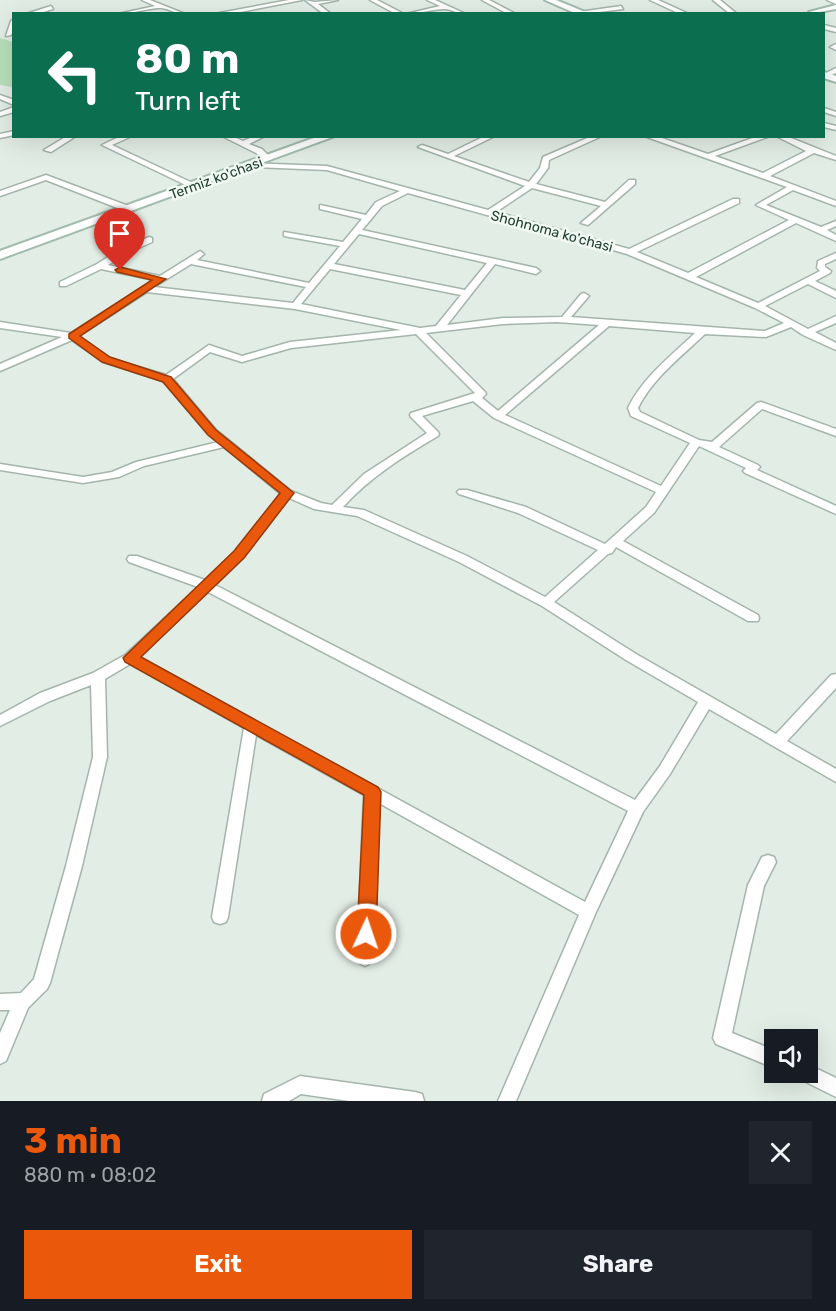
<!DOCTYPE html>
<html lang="en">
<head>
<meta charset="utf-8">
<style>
	:root { --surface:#171b24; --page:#20242c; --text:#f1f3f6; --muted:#9ea1a6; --accent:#ea580c }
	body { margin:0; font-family:Rubik,sans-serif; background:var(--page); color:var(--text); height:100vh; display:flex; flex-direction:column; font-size:22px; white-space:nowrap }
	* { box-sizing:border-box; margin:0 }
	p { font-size:20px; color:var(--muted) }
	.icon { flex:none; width:33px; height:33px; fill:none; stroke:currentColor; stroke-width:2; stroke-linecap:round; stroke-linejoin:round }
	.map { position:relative; height:1101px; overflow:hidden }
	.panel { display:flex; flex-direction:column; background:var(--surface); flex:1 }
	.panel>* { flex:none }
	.banner { position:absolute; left:12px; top:12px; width:813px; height:126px; border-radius:0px; box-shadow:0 6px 24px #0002; background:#0b6e4f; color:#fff; overflow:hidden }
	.fabs { position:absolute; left:764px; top:1029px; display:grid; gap:12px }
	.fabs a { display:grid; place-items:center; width:54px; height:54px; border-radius:0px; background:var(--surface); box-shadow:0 6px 24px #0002; font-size:30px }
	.pin { position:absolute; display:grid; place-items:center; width:51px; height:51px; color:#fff; margin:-62px -26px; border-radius:50% 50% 50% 0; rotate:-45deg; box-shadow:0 0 6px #0007 }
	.pin .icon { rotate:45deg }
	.me { position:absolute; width:66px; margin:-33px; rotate:3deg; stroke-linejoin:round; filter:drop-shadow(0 0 4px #0008) }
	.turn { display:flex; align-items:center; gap:21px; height:126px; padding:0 24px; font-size:27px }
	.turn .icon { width:78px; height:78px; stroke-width:2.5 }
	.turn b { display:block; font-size:42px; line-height:51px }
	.round { display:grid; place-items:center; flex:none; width:63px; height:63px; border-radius:0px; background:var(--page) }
	.headline { display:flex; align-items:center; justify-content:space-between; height:102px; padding:0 24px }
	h1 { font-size:36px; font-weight:700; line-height:45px; color:var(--accent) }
	.primary-button { display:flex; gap:12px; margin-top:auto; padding:12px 24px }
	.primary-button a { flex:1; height:69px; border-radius:0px; background:var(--accent); color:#fff; font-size:24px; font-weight:700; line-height:69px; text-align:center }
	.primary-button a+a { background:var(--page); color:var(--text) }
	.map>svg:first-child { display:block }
	.green { fill:#b9dfba }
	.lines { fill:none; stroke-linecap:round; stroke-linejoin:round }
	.street-casing { stroke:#a4b5ab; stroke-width:3 }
	.secondary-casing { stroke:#a2bcad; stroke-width:4 }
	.street { fill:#fff; fill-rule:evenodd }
	.secondary { fill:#fff; fill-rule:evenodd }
	.route { fill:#ea580c; stroke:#983908; stroke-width:1.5 }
	.labels { text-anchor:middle; stroke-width:5; stroke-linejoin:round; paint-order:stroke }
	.far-street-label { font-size:14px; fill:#203f2f; stroke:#f2f9f4 }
</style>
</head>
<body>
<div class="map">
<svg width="836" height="1101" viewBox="0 0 836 1101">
	<rect width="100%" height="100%" fill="#e2ede5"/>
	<path class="green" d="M 0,38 L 13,42 L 12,87 L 0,85 Z"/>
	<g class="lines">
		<g class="street-casing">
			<path id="street" d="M 142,0 L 150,0 L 185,14 C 176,14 170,9 161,8 C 152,7 131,14 118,14 L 155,6 Z
				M 289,0 L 302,0 L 230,14 L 214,14 Z
				M 305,0 L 314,2 L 338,0 L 318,4 L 331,14 L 324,14 Z
				M 370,0 L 377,0 L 404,14 L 396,14 Z
				M 427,0 L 435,0 L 466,14 C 458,14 453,10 446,9 C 439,8 417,14 406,14 L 440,6 Z
				M 482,0 L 489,0 L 516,14 L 508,14 Z
				M 650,0 L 658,0 L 689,14 L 680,14 Z
				M 713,0 L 720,0 L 737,14 L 730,14 Z
				M 827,0 L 836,0 L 836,4 Z
				M 51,6 L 53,9 L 37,14 L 26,14 Z
				M 621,6 L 623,9 L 584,14 L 579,12 Z
				M 14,19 L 14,29 L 11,35 L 6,36 L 11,21 Z
				M 824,25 L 836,28 L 836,32 L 824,29 Z
				M 836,44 L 836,50 L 830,47 Z
				M 836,68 L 836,73 L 824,78 L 824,74 Z
				M 0,95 L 14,100 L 14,105 L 0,99 Z
				M 14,107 L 14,112 L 0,116 L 0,112 Z
				M 824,108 L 836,112 L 836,116 L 824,112 Z
				M 824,123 L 836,126 L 836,130 L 824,127 Z
				M 14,131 L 14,135 L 0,138 L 0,134 Z
				M 67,136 L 76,136 L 51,152 L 44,150 Z
				M 121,136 L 132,136 L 112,145 L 199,186 L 192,188 L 102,145 Z
				M 222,136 L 232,136 L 243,141 L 255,136 L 265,136 L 249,144 L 262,149 L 272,159 L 265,161 L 256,153 Z
				M 485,136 L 495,136 L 454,156 L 529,182 L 540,168 L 543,157 L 592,136 L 602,136 L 549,160 L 548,168 L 536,184 L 605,202 L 629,180 L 635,180 L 635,184 L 588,225 L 581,223 L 601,206 L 532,188 L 496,212 L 629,249 L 733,199 L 739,199 L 739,203 L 637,252 L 688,273 L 789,220 L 756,205 L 787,187 L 644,136 L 656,136 L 708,154 L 758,136 L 770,136 L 715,156 L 763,173 L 806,151 L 776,136 L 786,136 L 836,156 L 836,160 L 814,153 L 770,176 L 836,201 L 836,206 L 793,190 L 766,205 L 821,227 L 836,221 L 836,226 L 827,230 L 836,235 L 836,241 L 796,223 L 696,277 L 758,303 L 820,271 L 817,268 L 818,261 L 836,253 L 836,259 L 825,264 L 825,267 L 831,271 L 830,273 L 815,281 L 836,291 L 836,298 L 808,284 L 765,306 L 808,329 L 836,316 L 836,323 L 815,332 L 836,343 L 836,350 L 803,335 L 791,327 L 766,337 L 705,334 C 681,357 653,378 638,408 L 640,412 L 699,440 L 712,442 L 757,403 L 761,402 L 836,429 L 836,436 L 762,409 L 719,447 L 758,465 L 760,467 L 757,470 L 836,506 L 836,514 L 745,473 L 743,471 L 746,468 L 699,446 L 654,513 L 623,541 L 758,615 L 759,618 L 758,621 L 748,621 L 616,547 L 612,553 L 608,554 L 554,602 L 636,654 L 776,734 L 831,675 L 836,674 L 836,688 L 787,741 L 836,769 L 836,782 L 709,709 L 670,774 L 643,812 L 596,912 L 516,1101 L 498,1101 L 579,915 L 379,803 L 373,958 L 371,963 L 365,966 L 359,963 L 357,958 L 364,795 L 256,735 L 228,917 L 226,922 L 220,924 L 214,922 L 212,917 L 244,728 L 130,664 L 105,679 L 107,757 L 82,866 L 50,983 L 47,989 L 28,1008 L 6,1061 L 0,1064 L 0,1033 L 10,1010 L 0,1010 L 0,994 L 21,993 L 34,979 L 66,866 L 93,757 L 91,685 L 50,701 L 0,726 L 0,715 L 40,693 L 93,673 L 125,655 L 198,587 L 129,562 L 127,559 L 129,556 L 137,556 L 205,580 L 235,552 L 281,494 L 224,447 L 144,466 L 119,477 L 83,483 L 0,470 L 0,464 L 83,477 L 112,472 L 136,462 L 218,442 L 208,434 L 163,381 L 103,362 L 72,340 L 0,371 L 0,364 L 62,337 L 0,328 L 0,322 L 71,333 L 154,280 L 101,269 L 66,286 L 60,286 L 60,282 L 97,264 L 119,250 L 149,237 L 152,238 L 152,242 L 125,254 L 108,265 L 160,276 L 200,251 L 204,254 L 197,260 L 309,283 L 340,246 L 284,236 L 284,232 L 343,242 L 362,219 L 320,209 L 320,205 L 366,215 L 376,202 L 400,191 L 327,170 L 252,167 L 248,165 L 249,163 L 327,166 L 488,210 L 525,186 L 418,147 L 422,145 L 448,154 ZM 408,193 L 627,254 L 755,308 L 784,323 L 765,331 L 571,317 L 589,296 L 584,293 L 581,294 L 562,317 L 503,318 L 447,325 L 495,264 L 536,274 L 540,271 L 536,268 L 362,230 L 382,206 ZM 359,234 L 487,263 L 465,290 L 334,264 ZM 191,264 L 306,287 L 293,303 L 154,287 ZM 330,269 L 461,295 L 436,326 L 420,328 L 301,304 ZM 147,292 L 295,309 L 401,330 L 290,342 L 242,356 L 209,345 L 166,375 L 109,358 L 79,336 ZM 557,322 L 599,325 L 498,411 L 482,398 L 486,394 L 485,392 L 426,333 L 503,324 ZM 609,326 L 695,333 C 671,356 643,377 628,408 L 631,416 L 690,443 L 661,486 L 505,415 ZM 416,334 L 475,393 L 411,413 L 410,415 L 411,417 L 427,433 L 364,474 L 332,505 L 321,503 L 291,491 L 216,430 L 173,379 L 210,352 L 242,362 L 291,348 ZM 473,401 L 494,418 L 656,492 L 646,507 L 605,544 L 526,507 L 467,490 L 459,490 L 457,492 L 459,494 L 518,513 L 598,550 L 545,597 L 467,556 L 364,510 L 343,507 C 370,477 404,456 438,436 L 439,434 L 438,432 L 422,416 ZM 289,498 L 314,509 L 357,516 L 459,562 L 542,606 L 626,660 L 698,702 L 660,766 L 635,800 L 215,585 L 243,558 ZM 208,592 L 628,811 L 585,902 L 139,657 Z
				M 46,175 L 131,207 L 132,209 L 125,211 L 46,180 L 0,196 L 0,191 Z
				M 768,855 L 774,857 L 776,862 L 764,886 L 732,1033 L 774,1050 L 774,1068 L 716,1044 L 713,1038 L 748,885 L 762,857 Z
				M 807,1064 L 836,1078 L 836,1097 L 798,1078 L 795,1072 L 807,1072 Z
				M 300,1076 L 415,1092 L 422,1094 L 424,1101 L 349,1101 L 301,1094 L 289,1101 L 262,1101 L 264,1094 Z"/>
		</g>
		<g class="secondary-casing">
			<path id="secondary" d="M 545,0 L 556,0 L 590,14 L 577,14 Z
				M 836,5 L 836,9 L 808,14 L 809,12 Z
				M 824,72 L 836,76 L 836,82 L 824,78 Z
				M 319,136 L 335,136 L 0,259 L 0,251 Z"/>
		</g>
		<use href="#street" class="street"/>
		<use href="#secondary" class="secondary"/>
	</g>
	<path class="route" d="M 120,267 L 166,279 L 80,336 L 110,357 L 171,377 L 216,430 L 294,493 L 244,558 L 141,657 L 378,787 L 381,792 L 376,934 L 373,940 L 366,943 L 360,940 L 357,934 L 364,795 L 125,662 L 123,658 L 234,551 L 280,493 L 208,435 L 163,382 L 102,362 L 69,338 L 69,334 L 152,280 L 117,272 L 115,270 Z"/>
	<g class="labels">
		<g class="far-street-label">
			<text transform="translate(216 178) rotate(-20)" y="5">Termiz ko'chasi</text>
			<text transform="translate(552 231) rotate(15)" y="5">Shohnoma ko'chasi</text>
		</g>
	</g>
</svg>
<div class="fabs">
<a><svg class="icon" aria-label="sound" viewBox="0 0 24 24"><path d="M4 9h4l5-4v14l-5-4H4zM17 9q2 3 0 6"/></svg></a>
</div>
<div class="pin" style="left:120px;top:270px;background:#d93025"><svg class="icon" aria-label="arrive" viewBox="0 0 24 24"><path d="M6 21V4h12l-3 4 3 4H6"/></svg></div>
<svg class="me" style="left:366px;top:934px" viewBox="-20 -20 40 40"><circle r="17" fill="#ea580c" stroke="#fff" stroke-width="3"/><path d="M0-11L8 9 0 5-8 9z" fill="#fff"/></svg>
<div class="banner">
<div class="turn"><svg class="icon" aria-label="left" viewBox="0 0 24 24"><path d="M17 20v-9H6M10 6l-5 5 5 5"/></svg><div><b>80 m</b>Turn left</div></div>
</div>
</div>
<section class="panel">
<div class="headline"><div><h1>3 min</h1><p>880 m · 08:02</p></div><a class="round"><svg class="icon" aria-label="close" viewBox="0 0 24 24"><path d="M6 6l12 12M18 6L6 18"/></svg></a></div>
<div class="primary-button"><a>Exit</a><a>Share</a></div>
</section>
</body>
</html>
